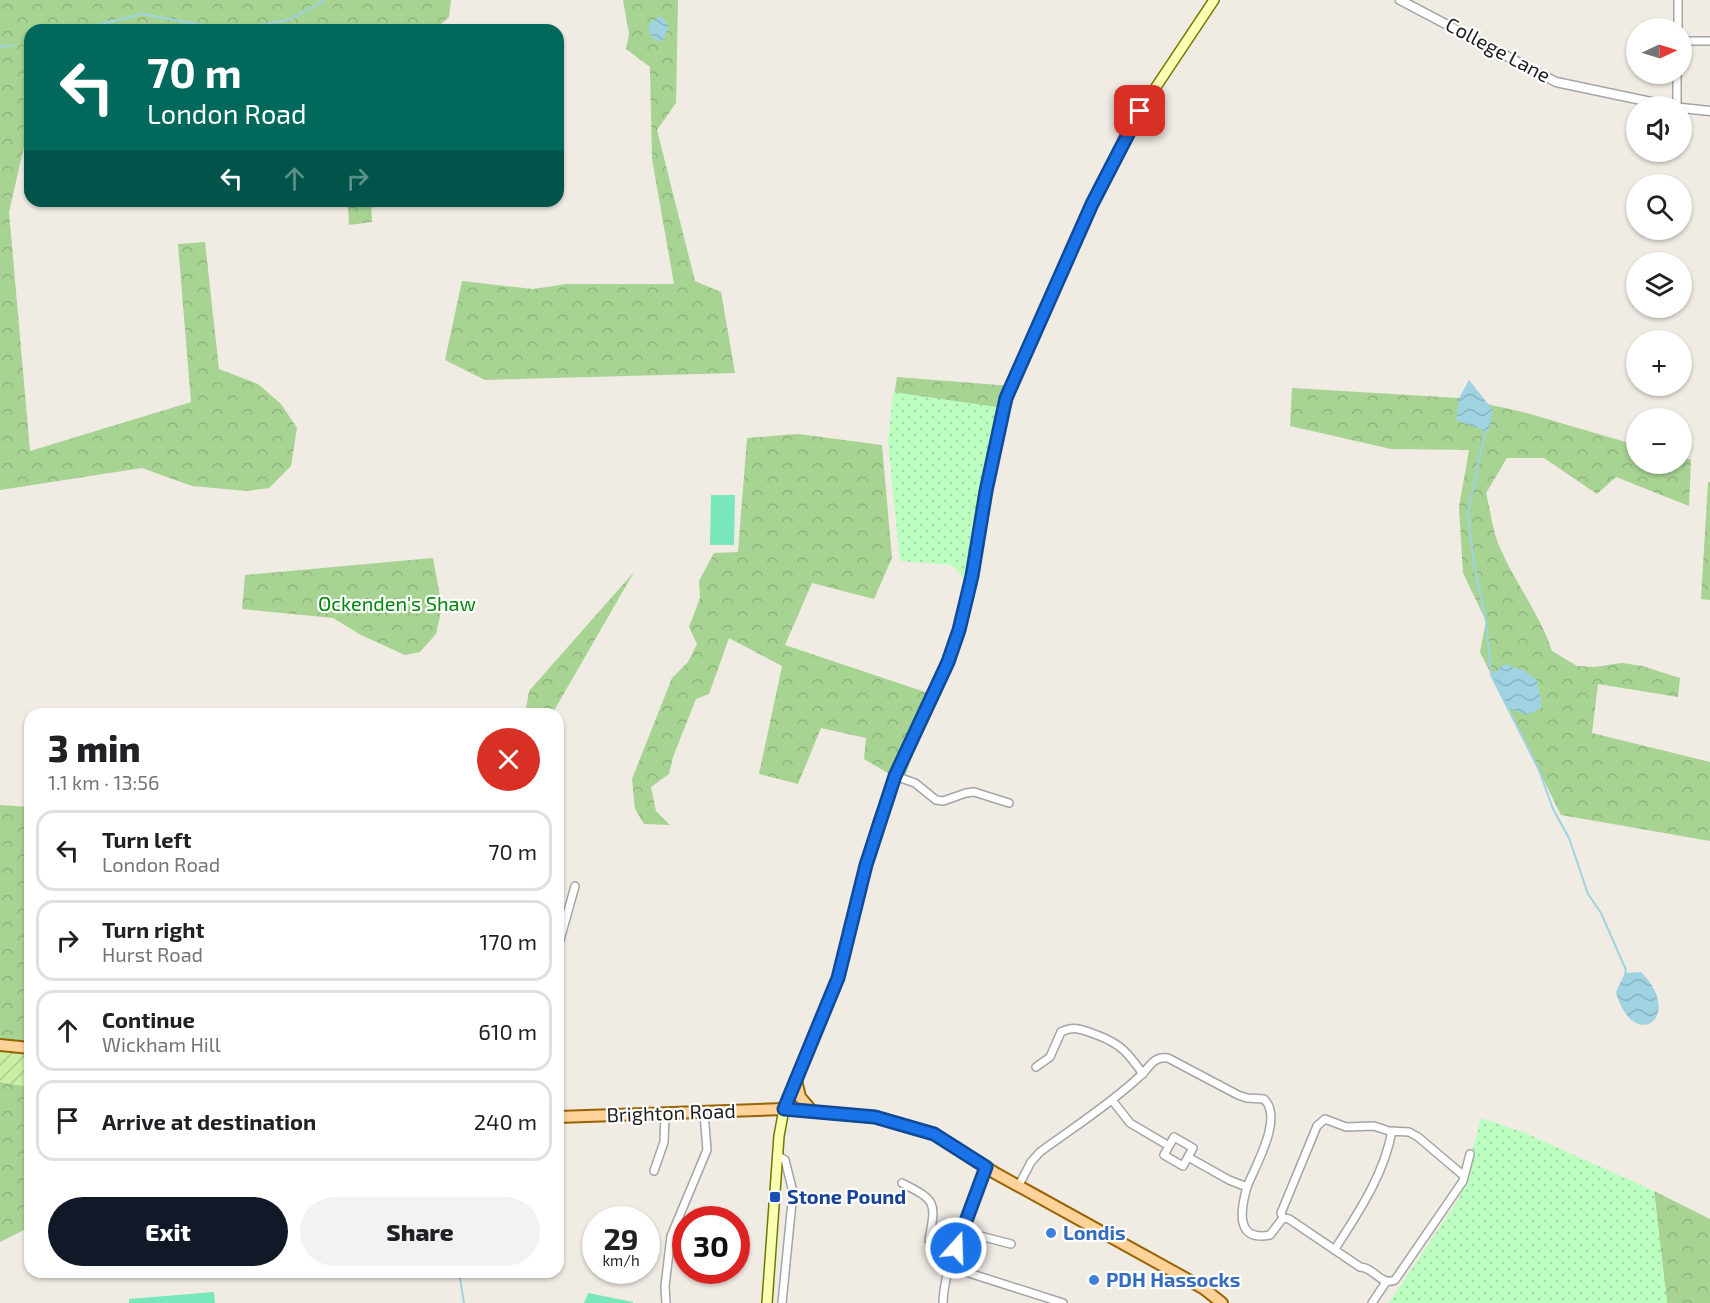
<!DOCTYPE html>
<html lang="en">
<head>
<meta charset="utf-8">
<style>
	:root { --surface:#fff; --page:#f2f2f2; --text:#202124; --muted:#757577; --line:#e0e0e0; --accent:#111827 }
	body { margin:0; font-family:"Exo 2",sans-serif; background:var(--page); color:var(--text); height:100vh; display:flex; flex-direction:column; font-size:22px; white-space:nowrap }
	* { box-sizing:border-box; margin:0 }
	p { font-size:20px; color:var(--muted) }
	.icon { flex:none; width:33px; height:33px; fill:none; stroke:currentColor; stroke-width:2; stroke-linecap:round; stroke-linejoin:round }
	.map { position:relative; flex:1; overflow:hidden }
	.panel { position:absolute; left:24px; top:708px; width:540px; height:570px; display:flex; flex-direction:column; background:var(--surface); border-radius:18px; box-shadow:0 2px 4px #0004 }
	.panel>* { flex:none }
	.guide { position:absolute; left:24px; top:24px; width:540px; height:183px; border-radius:18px; box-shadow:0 2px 4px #0004; background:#00695c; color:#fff; overflow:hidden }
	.needle { width:39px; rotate:86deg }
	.controls { position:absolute; left:1626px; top:18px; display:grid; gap:12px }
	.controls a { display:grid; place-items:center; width:66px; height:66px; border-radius:50%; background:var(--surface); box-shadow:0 2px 4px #0004; font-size:30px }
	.speed { position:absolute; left:582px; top:1206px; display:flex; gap:12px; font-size:30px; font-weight:700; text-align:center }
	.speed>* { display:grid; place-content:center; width:78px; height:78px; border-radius:50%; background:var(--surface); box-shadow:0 2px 4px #0004; line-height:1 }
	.speed small { font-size:15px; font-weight:400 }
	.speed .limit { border:9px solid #d22; background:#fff; color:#111 }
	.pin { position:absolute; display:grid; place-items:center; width:51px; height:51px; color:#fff; margin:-26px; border-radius:12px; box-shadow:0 3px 9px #0006 }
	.me { position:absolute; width:66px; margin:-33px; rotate:20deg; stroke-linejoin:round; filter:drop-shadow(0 0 4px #0008) }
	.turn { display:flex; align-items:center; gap:21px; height:126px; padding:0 24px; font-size:27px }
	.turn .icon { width:78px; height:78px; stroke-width:2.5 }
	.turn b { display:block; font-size:42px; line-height:51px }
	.lanes { display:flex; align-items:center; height:57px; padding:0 24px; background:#0003; justify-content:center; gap:30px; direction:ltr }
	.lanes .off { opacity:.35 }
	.round { display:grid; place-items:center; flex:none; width:63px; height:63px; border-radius:32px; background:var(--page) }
	.headline { display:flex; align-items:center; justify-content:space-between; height:102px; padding:0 24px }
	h1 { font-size:36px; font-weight:800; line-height:45px }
	.action { display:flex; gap:12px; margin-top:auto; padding:12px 24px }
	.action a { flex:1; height:69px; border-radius:36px; background:var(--accent); color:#fff; font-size:24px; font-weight:800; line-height:69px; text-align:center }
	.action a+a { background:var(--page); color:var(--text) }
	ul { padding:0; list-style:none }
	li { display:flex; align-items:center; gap:18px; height:81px; margin:0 12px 9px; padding:0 12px; border:3px solid var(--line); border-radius:18px }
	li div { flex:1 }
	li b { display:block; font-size:22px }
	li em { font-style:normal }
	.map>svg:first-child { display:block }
	.forest { fill:url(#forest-crowns) }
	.park { fill:url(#park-dots) }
	.garden { fill:url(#garden-furrows) }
	.pitch { fill:#79e7bc }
	.water { fill:url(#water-waves) }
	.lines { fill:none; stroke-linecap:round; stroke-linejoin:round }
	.stream { stroke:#9fd3e2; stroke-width:2 }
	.minor-casing { stroke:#a5a5a5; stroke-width:10 }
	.tertiary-casing { stroke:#a5a5a5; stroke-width:11 }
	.secondary-casing { stroke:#6d7a00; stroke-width:12 }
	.primary-casing { stroke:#986400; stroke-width:14 }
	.minor { stroke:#fff; stroke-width:7 }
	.tertiary { stroke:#fff; stroke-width:8 }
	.secondary { stroke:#fbffb2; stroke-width:9 }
	.primary { stroke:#ffd299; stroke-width:10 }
	.route-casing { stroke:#114b97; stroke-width:15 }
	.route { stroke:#1a73e8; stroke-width:10 }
	.transit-dot { fill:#1a4fb4; stroke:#fff; stroke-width:2 }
	.shop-dot { fill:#3f7fe0; stroke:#fff; stroke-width:2 }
	.labels { text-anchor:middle; stroke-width:4.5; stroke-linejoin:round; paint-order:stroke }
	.street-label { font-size:20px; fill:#1e1e1e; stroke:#fff }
	.park-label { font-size:20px; fill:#01860c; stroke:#fff }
	.transit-label { font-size:20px; font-weight:bold; fill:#164399; stroke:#fff; text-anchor:start }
	.shop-label { font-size:20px; font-weight:bold; fill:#366cbe; stroke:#fff; text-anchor:start }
</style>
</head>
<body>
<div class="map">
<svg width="1710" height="1303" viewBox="0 0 1710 1303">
	<defs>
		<pattern id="forest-crowns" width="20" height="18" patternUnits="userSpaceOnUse" patternTransform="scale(1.5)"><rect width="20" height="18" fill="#a7d393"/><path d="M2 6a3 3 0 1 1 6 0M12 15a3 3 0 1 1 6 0" fill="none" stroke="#8fb57e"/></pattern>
		<pattern id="park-dots" width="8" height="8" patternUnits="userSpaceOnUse" patternTransform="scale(1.5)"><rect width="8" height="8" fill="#bbfec0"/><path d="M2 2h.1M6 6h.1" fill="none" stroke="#a0d9a5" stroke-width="1.8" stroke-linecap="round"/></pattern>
		<pattern id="garden-furrows" width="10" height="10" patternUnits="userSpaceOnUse" patternTransform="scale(1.5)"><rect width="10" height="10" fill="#c9efa4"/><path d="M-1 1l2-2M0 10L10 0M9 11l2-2" fill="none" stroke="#accc8d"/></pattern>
		<pattern id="water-waves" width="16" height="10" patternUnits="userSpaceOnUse" patternTransform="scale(1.5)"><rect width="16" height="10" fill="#9fd3e2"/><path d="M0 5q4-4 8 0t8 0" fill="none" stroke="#88b5c1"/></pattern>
	</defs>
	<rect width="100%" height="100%" fill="#f0ebe3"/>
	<path class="forest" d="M 0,0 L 451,0 L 449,17 L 434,30 L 30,30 L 30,131 L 27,134 L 9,212 L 30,451 L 191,402 L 178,244 L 205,242 L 219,369 L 258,384 L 281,404 L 297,428 L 291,466 L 269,488 L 246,491 L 192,486 L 142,468 L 0,490 Z
		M 623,0 L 678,0 L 676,103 L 657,130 L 695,281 L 721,292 L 735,373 L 485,380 L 445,360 L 462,281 L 533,289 L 566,284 L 674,284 L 652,159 L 650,67 L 626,49 L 629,34 Z
		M 348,201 L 371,201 L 372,222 L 349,225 Z
		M 897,377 L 1011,386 L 999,428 L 891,414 Z
		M 1292,388 L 1459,398 L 1523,412 L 1636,445 L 1636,464 L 1682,464 L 1682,457 L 1691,460 L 1689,506 L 1616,477 L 1597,494 L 1544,458 L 1507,458 L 1486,493 C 1490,509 1492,527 1498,543 C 1513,580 1540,614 1552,651 L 1577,666 L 1594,667 L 1622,663 L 1642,666 L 1680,678 L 1678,697 L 1598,684 L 1592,733 L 1710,762 L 1710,841 L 1561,815 L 1480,652 L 1486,621 L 1463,573 L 1459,507 L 1469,450 L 1391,449 L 1290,426 Z
		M 798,434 L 882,445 L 892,558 L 874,599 L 812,583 L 785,645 L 934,695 L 903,782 L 864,759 L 866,738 L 821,728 L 798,784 L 759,774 L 782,666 L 729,638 L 709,694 L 696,699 L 673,757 L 669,774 L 651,787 L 656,811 L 670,825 L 644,824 L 635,809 L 632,779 L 672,678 L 688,662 L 697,644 L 689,627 L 700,598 L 699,581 L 714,553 L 738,552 L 747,438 Z
		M 1708,482 L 1710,482 L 1710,600 L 1701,599 Z
		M 433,558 L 442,607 L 436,634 L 420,652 L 405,655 L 361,635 L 333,618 L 242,609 L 245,575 Z
		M 634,572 L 552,714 L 530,714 L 526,709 L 529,691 Z
		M 0,805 L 30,807 L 30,1053 L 0,1050 Z
		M 0,1082 L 30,1087 L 30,1227 L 0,1242 Z
		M 1654,1191 L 1710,1219 L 1710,1303 L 1667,1303 Z"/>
	<path class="park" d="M 893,392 L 997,407 L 981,480 L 978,526 L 968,584 L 952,565 L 900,561 L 888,442 Z
		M 1481,1118 L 1523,1132 L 1654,1191 L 1667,1303 L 1389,1303 L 1460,1197 Z"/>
	<path class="garden" d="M 0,1050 L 30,1053 L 30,1087 L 0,1082 Z"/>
	<path class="pitch" d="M 711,495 L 735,495 L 734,545 L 710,545 Z
		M 214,1292 L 215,1303 L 129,1303 L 129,1299 Z
		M 588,1293 L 633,1302 L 633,1303 L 584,1303 Z"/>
	<path class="water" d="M 658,17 L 662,17 L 669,26 L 663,40 L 658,41 C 650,37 648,32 649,24 Z
		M 1469,380 L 1493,410 L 1488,432 L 1456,420 L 1459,398 Z
		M 1505,664 L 1523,670 L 1537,680 L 1542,707 L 1528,715 L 1508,708 L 1491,675 Z
		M 1641,972 C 1686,1017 1633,1054 1616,992 L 1625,973 Z"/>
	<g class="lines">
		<path class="stream" d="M 76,30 L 142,14 L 229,30
			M 237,30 L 291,19 L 325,0
			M 26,42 L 30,41
			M 0,47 L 14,45
			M 1485,432 L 1468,513 L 1474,565 L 1486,621 L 1491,675 L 1539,770 L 1553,809 L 1569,838 L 1588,894 L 1601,913 L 1626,970 L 1625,973
			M 459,1272 L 464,1303"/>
		<g class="minor-casing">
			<path id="minor" d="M 1678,28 L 1678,0
				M 1682,41 L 1710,41
				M 1677,106 L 1677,74
				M 895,776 L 915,783 L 936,800 L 943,801 L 966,793 L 974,792 L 1009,803
				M 558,947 L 575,886
				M 1036,1067 L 1050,1057 L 1061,1032 C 1075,1025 1083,1030 1097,1035 C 1121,1044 1128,1053 1143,1074
				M 1112,1100 L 1130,1123 L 1169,1146
				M 1174,1137 L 1193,1148 L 1183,1166 L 1164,1155 Z
				M 777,1155 L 785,1160 L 793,1192 L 782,1303
				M 1188,1157 L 1229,1180 L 1247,1187 C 1241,1208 1234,1242 1270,1235 L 1283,1218 L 1289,1219 L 1360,1267 C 1374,1267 1380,1286 1395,1280 L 1463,1181 L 1470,1154
				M 654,1171 L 664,1142 L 665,1114
				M 902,1183 C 937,1201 936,1202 929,1240 L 956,1248
				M 1019,1185 L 1031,1162 L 1040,1152 C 1074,1127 1109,1105 1139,1077 C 1150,1068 1152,1056 1168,1058 L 1238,1095 L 1247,1098 L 1264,1099 C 1284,1118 1255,1166 1247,1187
				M 1283,1218 L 1281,1213 L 1317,1126 L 1325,1119 L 1346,1127 L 1374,1126 L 1389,1131 L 1409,1132 L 1418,1137 L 1464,1176
				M 961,1231 L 1011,1244
				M 1335,1249 C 1358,1213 1384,1175 1392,1131
				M 950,1267 L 1063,1303
				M 666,1303 L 665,1286 L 671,1236 L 707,1150 L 704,1113
				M 943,1303 C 944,1263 972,1205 986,1167
				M 1372,1303 L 1386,1282"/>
		</g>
		<g class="tertiary-casing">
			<path id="tertiary" d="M 1400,0 L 1556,82 L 1670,106
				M 1682,108 L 1710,111"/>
		</g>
		<g class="secondary-casing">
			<path id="secondary" d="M 767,1303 L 779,1136 L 784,1109 L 838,978 L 866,865 L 879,820 L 903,756 L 934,695 L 959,630 L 972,576 L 986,491 L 999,428 L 1011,386 L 1092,204 L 1116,155 L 1140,111 L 1214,0"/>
		</g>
		<g class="primary-casing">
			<path id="primary" d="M 0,1045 L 30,1048
				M 796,1080 L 800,1097 L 812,1111
				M 558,1117 L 784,1109 L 875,1117 L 934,1134 L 995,1173 L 1203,1288 L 1222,1303"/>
		</g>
		<use href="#minor" class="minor"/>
		<use href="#tertiary" class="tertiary"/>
		<use href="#secondary" class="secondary"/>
		<use href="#primary" class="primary"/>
	</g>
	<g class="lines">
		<g class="route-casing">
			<path id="route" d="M 956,1248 L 986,1167 L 934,1134 L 875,1117 L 784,1109 L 838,978 L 866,865 L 895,776 L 948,662 L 959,630 L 972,576 L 986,491 L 1006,398 L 1092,204 L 1140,111"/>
		</g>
		<use href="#route" class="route"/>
	</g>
	<rect class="transit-dot" x="769" y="1191" width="12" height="12" rx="3"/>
	<g class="shop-dot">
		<circle cx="1051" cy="1233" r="6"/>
		<circle cx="1094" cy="1280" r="6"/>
	</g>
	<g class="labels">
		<g class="street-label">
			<text transform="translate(1498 50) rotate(28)" y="7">College Lane</text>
			<text transform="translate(671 1113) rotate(-2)" y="7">Brighton Road</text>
		</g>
		<g class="park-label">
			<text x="397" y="611">Ockenden's Shaw</text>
		</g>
		<g class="transit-label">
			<text x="787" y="1204">Stone Pound</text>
		</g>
		<g class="shop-label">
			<text x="1063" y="1240">Londis</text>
			<text x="1106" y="1287">PDH Hassocks</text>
		</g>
	</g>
</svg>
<div class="controls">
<a><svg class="needle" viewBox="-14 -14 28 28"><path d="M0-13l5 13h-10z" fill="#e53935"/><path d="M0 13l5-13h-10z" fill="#757577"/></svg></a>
<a><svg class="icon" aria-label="sound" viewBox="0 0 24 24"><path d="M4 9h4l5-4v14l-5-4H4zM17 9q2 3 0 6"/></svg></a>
<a><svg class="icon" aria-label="search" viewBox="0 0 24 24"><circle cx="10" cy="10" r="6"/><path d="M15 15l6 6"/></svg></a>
<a><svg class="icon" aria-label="layers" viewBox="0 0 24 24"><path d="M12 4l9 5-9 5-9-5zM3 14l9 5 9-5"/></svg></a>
<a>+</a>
<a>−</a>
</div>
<div class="speed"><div>29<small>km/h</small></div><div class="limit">30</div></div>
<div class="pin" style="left:1140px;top:111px;background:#d93025"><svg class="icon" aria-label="arrive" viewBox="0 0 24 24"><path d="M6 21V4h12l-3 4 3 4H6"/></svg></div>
<svg class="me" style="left:956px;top:1248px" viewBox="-20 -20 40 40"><circle r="17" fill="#1a73e8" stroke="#fff" stroke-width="3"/><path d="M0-11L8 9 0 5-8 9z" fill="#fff"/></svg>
<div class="guide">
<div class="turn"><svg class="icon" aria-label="left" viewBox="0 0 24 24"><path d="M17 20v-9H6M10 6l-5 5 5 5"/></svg><div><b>70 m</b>London Road</div></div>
<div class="lanes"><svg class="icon" aria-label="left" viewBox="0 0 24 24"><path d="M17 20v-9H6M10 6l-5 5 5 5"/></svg><svg class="icon off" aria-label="ahead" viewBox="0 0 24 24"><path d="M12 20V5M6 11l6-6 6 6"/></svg><svg class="icon off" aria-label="right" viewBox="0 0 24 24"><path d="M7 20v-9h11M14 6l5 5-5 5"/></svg></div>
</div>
<section class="panel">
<div class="headline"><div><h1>3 min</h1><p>1.1 km · 13:56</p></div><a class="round" style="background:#d93025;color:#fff"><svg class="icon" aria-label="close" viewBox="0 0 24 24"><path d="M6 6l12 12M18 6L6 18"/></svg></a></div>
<ul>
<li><svg class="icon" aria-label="left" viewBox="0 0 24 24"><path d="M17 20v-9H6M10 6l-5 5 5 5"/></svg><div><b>Turn left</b><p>London Road</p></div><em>70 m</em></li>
<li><svg class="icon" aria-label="right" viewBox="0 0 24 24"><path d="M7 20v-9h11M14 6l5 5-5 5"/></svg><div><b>Turn right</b><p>Hurst Road</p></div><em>170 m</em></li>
<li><svg class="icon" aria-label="ahead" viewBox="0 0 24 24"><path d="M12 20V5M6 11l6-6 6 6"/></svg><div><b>Continue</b><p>Wickham Hill</p></div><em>610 m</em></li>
<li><svg class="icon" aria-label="arrive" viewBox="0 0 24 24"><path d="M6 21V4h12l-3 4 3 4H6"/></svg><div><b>Arrive at destination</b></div><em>240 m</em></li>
</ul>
<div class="action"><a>Exit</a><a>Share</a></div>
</section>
</div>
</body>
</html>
